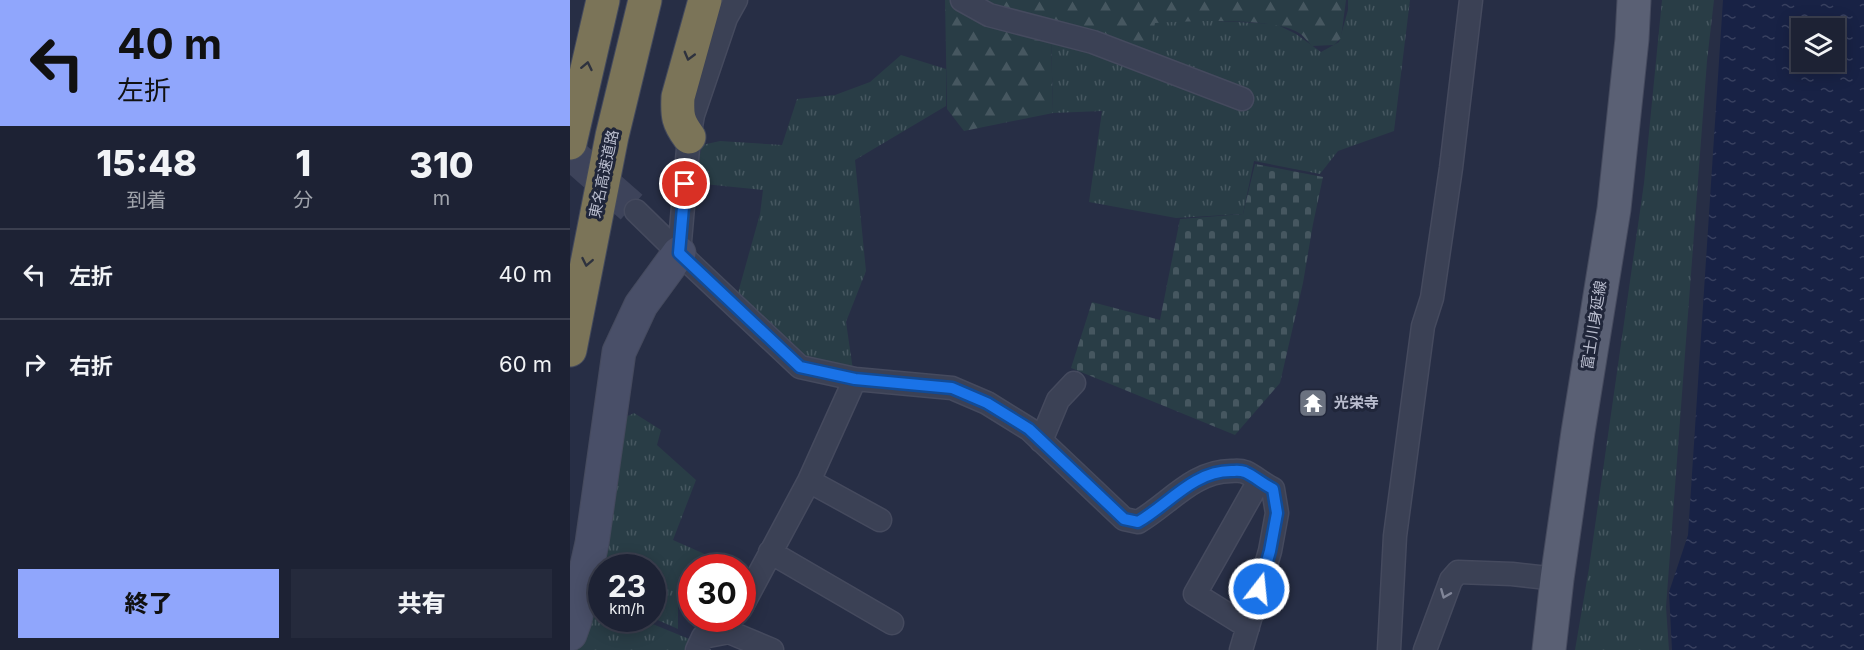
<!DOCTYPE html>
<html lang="ja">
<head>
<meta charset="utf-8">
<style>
	:root { --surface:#1d2234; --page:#252a3c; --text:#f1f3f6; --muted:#a0a4ac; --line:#3b3f4f; --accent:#90a6fc }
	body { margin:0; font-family:Inter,"Noto Sans JP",sans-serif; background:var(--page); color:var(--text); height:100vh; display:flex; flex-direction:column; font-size:22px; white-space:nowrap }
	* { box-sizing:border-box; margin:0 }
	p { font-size:20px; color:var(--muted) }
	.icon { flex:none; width:33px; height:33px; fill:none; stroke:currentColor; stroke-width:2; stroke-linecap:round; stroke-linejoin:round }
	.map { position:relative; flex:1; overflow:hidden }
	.side { display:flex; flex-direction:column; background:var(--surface); width:570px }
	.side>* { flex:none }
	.hud { background:#90a6fc; color:#111; overflow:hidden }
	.controls { position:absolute; left:1221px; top:18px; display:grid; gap:12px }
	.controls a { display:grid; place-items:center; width:54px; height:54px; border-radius:0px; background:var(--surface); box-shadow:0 3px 15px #0003,0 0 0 2px var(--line); font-size:30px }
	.speed { position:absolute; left:18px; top:554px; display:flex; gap:12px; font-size:30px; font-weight:700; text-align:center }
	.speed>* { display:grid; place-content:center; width:78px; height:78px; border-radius:50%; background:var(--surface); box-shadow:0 3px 15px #0003,0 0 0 2px var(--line); line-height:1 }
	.speed small { font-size:15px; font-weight:400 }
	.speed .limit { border:9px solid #d22; background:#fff; color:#111 }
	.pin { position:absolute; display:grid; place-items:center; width:51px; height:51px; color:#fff; margin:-26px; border:3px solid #fff; border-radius:50%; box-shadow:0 2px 6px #0007 }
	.me { position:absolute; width:66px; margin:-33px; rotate:16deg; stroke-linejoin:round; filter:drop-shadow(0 0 4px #0008) }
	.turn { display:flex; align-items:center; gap:21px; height:126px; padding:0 18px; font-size:27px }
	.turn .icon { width:78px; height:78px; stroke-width:2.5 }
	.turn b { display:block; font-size:42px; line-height:51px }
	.eta { display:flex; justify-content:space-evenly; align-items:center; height:102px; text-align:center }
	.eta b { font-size:36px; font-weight:800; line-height:42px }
	.primary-button { display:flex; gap:12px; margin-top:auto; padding:12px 18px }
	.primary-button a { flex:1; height:69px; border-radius:0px; background:var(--accent); color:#111; font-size:24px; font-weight:800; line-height:69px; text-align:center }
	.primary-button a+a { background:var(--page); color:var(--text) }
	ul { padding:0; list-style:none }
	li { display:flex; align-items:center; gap:18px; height:90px; padding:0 18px; border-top:2px solid var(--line) }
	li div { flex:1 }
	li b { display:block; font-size:22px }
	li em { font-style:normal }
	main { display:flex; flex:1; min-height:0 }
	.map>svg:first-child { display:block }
	.grass { fill:url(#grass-tufts) }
	.forest { fill:url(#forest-firs) }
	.cemetery { fill:url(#cemetery-stones) }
	.water { fill:url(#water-ripples); fill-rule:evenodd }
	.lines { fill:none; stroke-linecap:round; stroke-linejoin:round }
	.secondary-tunnel { stroke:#3d435a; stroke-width:33; stroke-dasharray:33 16; stroke-linecap:butt }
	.street-casing { stroke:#454a5e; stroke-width:25 }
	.secondary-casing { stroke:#454a5e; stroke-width:35 }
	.primary-casing { stroke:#454a5e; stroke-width:35 }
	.highway-casing { stroke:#43495c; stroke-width:35 }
	.street { stroke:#3b4155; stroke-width:22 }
	.secondary { stroke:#494f68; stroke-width:33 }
	.primary { stroke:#5a6074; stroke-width:33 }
	.highway { stroke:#7b7458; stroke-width:33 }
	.oneway { stroke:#2e323e }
	.oneway2 { stroke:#808598 }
	.route-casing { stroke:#114b97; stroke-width:15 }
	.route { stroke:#1a73e8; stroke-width:10 }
	.labels { text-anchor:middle; stroke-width:6; stroke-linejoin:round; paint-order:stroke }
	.street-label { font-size:15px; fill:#b9bdce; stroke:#20263a }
	.poi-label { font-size:15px; font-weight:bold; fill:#b9bdce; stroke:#20263a; text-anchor:start }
</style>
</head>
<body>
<main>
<section class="side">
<div class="hud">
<div class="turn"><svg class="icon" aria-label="left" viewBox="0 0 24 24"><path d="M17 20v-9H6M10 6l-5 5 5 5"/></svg><div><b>40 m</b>左折</div></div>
</div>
<div class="eta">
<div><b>15:48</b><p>到着</p></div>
<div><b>1</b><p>分</p></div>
<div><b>310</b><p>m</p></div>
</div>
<ul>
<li><svg class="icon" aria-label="left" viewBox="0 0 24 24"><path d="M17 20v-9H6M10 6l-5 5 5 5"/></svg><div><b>左折</b></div><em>40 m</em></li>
<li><svg class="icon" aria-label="right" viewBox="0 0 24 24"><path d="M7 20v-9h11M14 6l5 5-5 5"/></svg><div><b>右折</b></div><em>60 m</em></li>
</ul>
<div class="primary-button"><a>終了</a><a>共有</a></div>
</section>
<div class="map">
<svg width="1294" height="650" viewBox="0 0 1294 650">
	<defs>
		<pattern id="grass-tufts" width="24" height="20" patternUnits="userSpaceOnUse" patternTransform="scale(1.5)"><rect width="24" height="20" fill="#293d46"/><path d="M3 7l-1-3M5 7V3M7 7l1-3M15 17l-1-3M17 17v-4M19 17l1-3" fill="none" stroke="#465760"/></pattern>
		<pattern id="forest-firs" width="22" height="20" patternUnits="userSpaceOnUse" patternTransform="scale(1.5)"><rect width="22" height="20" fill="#293d46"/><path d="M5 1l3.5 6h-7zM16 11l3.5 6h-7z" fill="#465760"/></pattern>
		<pattern id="cemetery-stones" width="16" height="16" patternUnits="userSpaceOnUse" patternTransform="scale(1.5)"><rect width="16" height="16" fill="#293d46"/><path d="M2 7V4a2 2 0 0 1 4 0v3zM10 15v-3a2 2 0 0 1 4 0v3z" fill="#465760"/></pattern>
		<pattern id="water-ripples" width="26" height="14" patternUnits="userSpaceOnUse" patternTransform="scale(1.5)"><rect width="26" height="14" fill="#182245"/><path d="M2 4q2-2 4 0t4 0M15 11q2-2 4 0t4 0" fill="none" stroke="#38405f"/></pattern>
	</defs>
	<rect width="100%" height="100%" fill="#272e45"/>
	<path class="grass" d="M 778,0 L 840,0 L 824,131 L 768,151 L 750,174 L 684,161 L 673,214 L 606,218 L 519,202 L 532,111 L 483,113 L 481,36 L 586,18 L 706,24 L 726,34 L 751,52 L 769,42 L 778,10 Z
		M 1092,0 L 1144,0 L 1137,61 L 1096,607 L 1099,650 L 1005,650 L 1019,568 L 1074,183 Z
		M 331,55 L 376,69 L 376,106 L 285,160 L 296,271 L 276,322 L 283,370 L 238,364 L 166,300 L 190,214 L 193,190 L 124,183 L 132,145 L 150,141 L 212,145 L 227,99 L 265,95 L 300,82 Z
		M 64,413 L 91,430 L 87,445 L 126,480 L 103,540 L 164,567 L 122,567 L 121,599 L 108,597 L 108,629 L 83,618 L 82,567 L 32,567 L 31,595 L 22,591 L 50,420 Z
		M 16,597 L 31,603 L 32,618 L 68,618 L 129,643 L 126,650 L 2,650 Z"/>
	<path class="forest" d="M 375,0 L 776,0 L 771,38 L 764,45 L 742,46 C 738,42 734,36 729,33 C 706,17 615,21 585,23 L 578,57 L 481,36 L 483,113 L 394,131 L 377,109 Z"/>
	<path class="cemetery" d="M 685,164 L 753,177 L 743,224 L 733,283 L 710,383 L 665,435 L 501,368 L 522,302 L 590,320 L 610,219 L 673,214 Z"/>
	<path class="water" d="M 1153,0 L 1294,0 L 1294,650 L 1102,650 L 1099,592 L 1118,535 ZM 1232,28 L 1264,28 L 1264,62 L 1232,62 Z"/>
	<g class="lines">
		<path class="secondary-tunnel" d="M 0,153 L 66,211"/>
		<g class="street-casing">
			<path id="street" d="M 392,0 L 419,15 L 523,42 L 672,99
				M 66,211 L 109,253 L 230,367 L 285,379 L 382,388 L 417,403 L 459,429 L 554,519 L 568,522 C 598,505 623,471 661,471 C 665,471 670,470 675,472 C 684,476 693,484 703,489 L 707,513 L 700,551 L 671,650
				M 109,253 L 119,137 L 123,115 L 156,18 L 166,0
				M 471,441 L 488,400 L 504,383
				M 239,481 L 310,520
				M 200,552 L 322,623
				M 172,606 L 239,481 L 285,379
				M 678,627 L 625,594 L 689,481
				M 127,650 L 133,637 L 159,632 L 202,650
				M 819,650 L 825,536 L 853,326 L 862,298 L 881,168 L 901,0
				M 855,650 L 881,580 L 888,572 L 942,574 L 987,579"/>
		</g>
		<g class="secondary-casing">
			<path id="secondary" d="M 0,634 L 5,620 L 22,543 L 49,352 L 71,305 L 109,253"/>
		</g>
		<g class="primary-casing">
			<path id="primary" d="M 979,650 L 987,579 L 1008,432 L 1044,209 L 1062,39 L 1064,0"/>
		</g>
		<g class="highway-casing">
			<path id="highway" d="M 119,137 C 108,122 107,116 108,97 L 135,0
				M 0,143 L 33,0
				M 0,350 L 42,136 L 75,0"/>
		</g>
		<use href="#street" class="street"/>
		<use href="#secondary" class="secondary"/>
		<use href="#primary" class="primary"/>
		<use href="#highway" class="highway"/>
	</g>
	<defs><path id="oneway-chevron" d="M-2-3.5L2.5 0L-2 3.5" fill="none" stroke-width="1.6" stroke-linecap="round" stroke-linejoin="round" transform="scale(1.5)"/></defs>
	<g class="oneway">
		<use href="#oneway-chevron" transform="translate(119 56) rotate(105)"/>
		<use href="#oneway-chevron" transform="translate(17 66) rotate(-78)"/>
		<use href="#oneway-chevron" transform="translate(17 262) rotate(101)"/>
	</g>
	<use class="oneway2" href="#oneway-chevron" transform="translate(875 594) rotate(112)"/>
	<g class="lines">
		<g class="route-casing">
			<path id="route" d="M 115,184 L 109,253 L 230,367 L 285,379 L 382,388 L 417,403 L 459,429 L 554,519 L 568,522 C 598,505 623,471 661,471 C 665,471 670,470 675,472 C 684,476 693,484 703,489 L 707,513 L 700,551 L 689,589"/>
		</g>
		<use href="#route" class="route"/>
	</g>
	<defs>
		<g id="temple-square" transform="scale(1.5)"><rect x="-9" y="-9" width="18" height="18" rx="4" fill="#6b7280" stroke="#20263a"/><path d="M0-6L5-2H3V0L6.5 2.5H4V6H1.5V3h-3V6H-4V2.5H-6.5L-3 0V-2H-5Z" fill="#fff"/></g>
	</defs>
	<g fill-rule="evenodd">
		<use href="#temple-square" x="743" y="403"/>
	</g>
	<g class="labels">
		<g class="street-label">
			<text transform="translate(34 174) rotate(-78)" y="5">東名高速道路</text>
			<text transform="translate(1024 325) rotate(-81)" y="5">富士川身延線</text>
		</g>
		<g class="poi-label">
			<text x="764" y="408">光栄寺</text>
		</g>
	</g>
</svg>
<div class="controls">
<a><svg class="icon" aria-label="layers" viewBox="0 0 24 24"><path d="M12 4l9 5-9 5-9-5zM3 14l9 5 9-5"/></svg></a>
</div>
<div class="speed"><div>23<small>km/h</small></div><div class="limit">30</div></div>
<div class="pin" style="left:115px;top:184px;background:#d93025"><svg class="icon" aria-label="arrive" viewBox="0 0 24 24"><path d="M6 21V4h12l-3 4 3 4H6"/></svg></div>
<svg class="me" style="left:689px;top:589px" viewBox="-20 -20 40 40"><circle r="17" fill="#1a73e8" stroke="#fff" stroke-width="3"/><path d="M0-11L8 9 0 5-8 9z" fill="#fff"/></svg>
</div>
</main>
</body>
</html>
